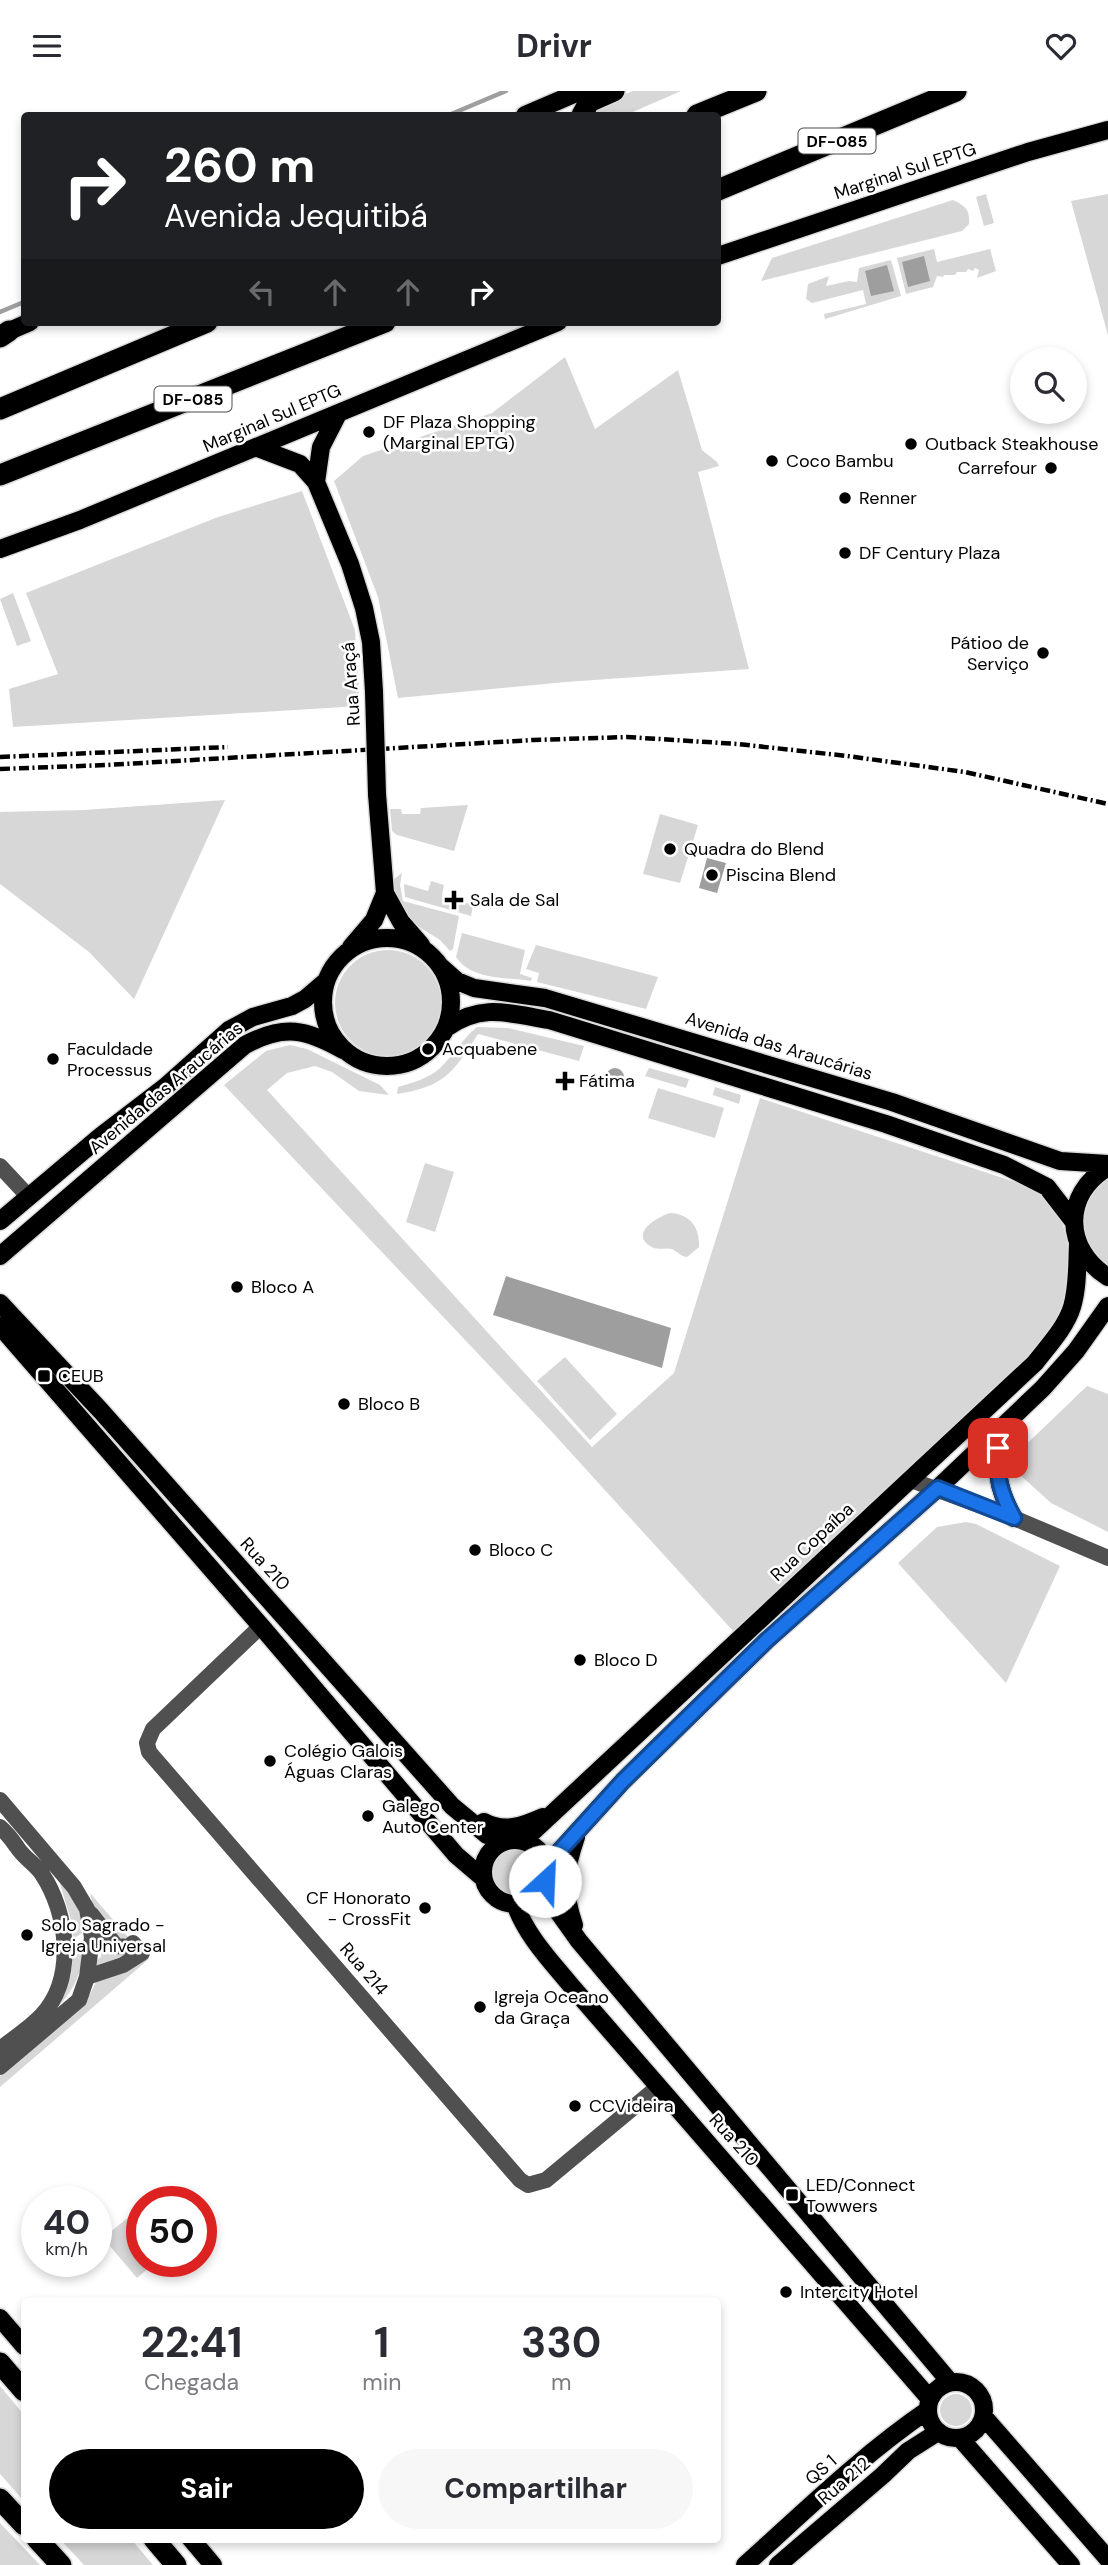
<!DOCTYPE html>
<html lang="pt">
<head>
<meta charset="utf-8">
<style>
	:root { --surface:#fff; --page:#f7f7f7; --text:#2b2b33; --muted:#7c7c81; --accent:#000 }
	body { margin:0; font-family:"DM Sans",sans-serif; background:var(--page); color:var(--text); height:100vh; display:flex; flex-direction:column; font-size:26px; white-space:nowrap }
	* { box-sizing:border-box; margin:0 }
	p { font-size:23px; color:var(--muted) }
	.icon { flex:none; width:38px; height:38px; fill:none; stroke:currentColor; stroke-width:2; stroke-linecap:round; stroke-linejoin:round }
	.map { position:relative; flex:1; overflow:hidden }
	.sheet { position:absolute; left:21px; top:2207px; width:700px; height:245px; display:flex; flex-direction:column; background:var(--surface); border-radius:7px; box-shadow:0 4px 10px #0003 }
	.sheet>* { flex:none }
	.guide { position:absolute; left:21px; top:21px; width:700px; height:214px; border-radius:7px; box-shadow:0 4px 10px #0003; background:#202124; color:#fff; overflow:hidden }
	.tools { position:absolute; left:1010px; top:256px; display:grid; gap:14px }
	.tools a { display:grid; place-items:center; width:77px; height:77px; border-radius:50%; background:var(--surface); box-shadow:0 4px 10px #0003; font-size:35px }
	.speed { position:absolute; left:21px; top:2095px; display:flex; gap:14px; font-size:35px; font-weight:700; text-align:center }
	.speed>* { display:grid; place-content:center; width:91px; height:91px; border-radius:50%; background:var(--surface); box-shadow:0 4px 10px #0003; line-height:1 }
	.speed small { font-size:18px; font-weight:400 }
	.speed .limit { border:10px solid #d22; background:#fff; color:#111 }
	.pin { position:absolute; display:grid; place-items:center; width:60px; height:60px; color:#fff; margin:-30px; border-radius:14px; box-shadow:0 4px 10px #0006 }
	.me { position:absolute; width:77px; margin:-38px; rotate:25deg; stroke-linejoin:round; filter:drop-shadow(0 0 5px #0008) }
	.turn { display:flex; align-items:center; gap:24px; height:147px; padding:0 28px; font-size:32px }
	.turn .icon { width:91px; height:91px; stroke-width:2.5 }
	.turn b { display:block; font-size:49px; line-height:60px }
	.lanes { display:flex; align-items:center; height:66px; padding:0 28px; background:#0003; justify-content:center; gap:35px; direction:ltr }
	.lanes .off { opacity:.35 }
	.eta { display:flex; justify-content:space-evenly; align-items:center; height:119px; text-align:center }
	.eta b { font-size:42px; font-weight:700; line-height:49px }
	.button { display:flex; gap:14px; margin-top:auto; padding:14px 28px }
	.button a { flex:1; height:80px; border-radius:42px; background:var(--accent); color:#fff; font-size:28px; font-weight:700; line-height:80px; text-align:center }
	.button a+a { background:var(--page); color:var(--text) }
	header { display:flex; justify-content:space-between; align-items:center; height:91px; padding:0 28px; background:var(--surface); font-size:32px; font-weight:700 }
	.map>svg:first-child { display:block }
	.green { fill:#d7d7d7 }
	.water { fill:#9e9e9e }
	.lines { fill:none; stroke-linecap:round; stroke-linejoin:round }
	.stream { stroke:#9e9e9e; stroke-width:4.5 }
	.major-casing { stroke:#dbdbdb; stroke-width:21 }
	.highway-casing { stroke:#dbdbdb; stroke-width:24 }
	.minor { stroke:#505050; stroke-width:16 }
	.major { stroke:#000; stroke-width:18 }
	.highway { stroke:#000; stroke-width:21 }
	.rail { stroke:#000; stroke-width:4.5; stroke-dasharray:10 3.5 2 3.5; stroke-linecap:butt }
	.major-bridge-casing { stroke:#dbdbdb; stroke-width:21; stroke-linecap:butt }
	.major-bridge { stroke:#000; stroke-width:18 }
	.route-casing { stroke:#114b97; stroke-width:18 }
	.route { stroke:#1a73e8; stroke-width:12 }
	.poi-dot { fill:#000; stroke:#fff; stroke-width:2.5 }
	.labels { text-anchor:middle; stroke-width:5; stroke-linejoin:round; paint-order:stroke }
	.shield { fill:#fff; stroke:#4c4c4c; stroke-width:2 }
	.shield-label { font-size:16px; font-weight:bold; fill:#000 }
	.street-label { font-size:18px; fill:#000; stroke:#fff }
	.poi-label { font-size:18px; fill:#000; stroke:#fff; text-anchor:start }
</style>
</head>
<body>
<header><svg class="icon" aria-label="menu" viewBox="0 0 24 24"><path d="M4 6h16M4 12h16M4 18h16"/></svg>Drivr<svg class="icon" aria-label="heart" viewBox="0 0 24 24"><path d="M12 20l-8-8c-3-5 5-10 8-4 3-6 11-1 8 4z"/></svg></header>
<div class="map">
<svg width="1108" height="2474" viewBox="0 0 1108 2474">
	<rect width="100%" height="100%" fill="#fff"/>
	<path class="green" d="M 633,0 L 681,0 L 626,24 L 588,24 L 592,16 Z
		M 986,103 L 994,132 L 984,135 L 976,106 Z
		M 1108,103 L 1108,244 L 1071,110 Z
		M 953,109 C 966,115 970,119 969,133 L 962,140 L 761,190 L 772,167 Z
		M 934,158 L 937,171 L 990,158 L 996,180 L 977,187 L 979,179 L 975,177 L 973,180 L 968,178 L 966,181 L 957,181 L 955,184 L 944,184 L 943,186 L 937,185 L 933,196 L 906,203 L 897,167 Z
		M 891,169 L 901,205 L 825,228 L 824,223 L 866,213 L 863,199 L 812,212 L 806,208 L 808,193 L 829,185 L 826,195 L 849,190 L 857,191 L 859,177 Z
		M 565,266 L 595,338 L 678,279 L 702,359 L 717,371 L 719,375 L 698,381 L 749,578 L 566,591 L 398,607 L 378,506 L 334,390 L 363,365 L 492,322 Z
		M 302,400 L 355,539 L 360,615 L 13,636 L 9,598 L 58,583 L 26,502 L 218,426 Z
		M 13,502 L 31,550 L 17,555 L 0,508 Z
		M 225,709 L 134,908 L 89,861 L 0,793 L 0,721 L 84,719 Z
		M 468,714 L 454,760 L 397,744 L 392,740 L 390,718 L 401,718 L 402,723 L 420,723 L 421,717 Z
		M 660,723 L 698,734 L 680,792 L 643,783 Z
		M 402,782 L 400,794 L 403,810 L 459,825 L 453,858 L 450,860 L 440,849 L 413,832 L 392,808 L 393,789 Z
		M 431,790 L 444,794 L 442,804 L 473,814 L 471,825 L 405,806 L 404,793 L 428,800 Z
		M 462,842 L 525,859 L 520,883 L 532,887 L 531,890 C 505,886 471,889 456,866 Z
		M 536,854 L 658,886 L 646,918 L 537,891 L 539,882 L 526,878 Z
		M335 912a53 53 0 1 1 106 0a53 53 0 1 1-106 0Z
		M 477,936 L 508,937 L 584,955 L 579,970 L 478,943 C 454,981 444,996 397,1003 L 398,996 C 412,992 429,987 439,978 C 453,965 462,948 477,936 Z
		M 290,954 L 307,958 L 380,994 L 389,1004 L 359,1000 L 332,981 L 315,975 L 287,982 L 267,999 L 592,1356 L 674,1282 L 760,1007 L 1033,1097 C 1044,1108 1058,1118 1063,1134 C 1074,1165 1069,1204 1054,1233 C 1046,1247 1034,1260 1025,1272 L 734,1541 L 552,1341 L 224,994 L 266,960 Z
		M 649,977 L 689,988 L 686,997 L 645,985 Z
		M 715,996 L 741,1004 L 739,1013 L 713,1004 Z
		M 658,997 L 724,1017 L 715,1047 L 648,1027 Z
		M 425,1072 L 454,1081 L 435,1141 L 406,1131 Z
		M 1108,1082 L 1108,1180 L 1096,1172 L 1081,1142 L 1084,1109 Z
		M 670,1122 C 690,1123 700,1136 699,1156 L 687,1166 C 680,1165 678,1161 672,1158 C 664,1156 657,1160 650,1155 C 630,1142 657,1126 670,1122 Z
		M 565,1266 L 617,1323 L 590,1349 L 537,1290 Z
		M 1087,1295 L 1108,1303 L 1108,1441 L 1051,1412 L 1007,1372 Z
		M 966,1431 L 976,1433 L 1060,1475 L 1006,1592 L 898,1472 L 937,1436 Z
		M493 1781a23 23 0 1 1 46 0a23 23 0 1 1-46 0Z
		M 58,1786 C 71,1804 84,1819 82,1842 L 73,1848 L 71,1829 Z
		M 90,1802 L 128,1846 L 124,1849 L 116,1847 L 93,1815 Z
		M 98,1845 L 138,1860 L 96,1878 L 97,1869 L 101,1866 L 102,1850 L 99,1850 Z
		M 79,1860 L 84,1865 C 79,1887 72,1902 55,1919 L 71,1883 L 73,1865 Z
		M 144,1862 L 149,1868 L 0,1996 L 0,1985 L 77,1918 L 90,1903 L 96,1891 Z
		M 142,2115 L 142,2170 L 157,2170 L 137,2187 L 103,2147 Z
		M 0,2295 L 24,2324 L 24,2410 L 0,2383 Z
		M940 2319a16 16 0 1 1 32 0a16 16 0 1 1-32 0Z
		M 0,2432 L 40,2474 L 0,2474 Z
		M 60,2448 L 131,2448 L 153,2474 L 84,2474 Z"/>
	<path class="water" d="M 924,165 L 930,190 L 908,196 L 902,171 Z
		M 887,174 L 894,200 L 871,205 L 865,180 Z
		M 707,767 L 726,772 L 717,802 L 699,797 Z
		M606 986a9 9 0 1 1 18 0a9 9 0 1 1-18 0Z
		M 506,1185 L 671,1237 L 662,1277 L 493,1224 Z"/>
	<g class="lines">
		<path class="stream" d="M 449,24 L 506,0
			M 0,221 L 24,211"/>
		<g class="major-casing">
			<path id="major" d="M 525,24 L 581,0
				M 718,165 L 1028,61 L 1108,39
				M 0,244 L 30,231
				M 258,357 L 300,373 L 316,391 L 350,473 L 364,517 L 371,551 L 374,601
				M 316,391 L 321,356 L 338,323
				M 0,458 L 80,429 L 558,231
				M 385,802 L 401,831 L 421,854
				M323 911a64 64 0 1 1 128 0a64 64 0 1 1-128 0Z
				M 351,856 L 374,829 L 385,802 L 377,703
				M 440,875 L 457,890 L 474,897 L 545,907 L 892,1011 L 1060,1070 L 1108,1073
				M 446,937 C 482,912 508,922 549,929 L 886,1033 L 1004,1074 L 1047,1096 L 1074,1131
				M 1108,1076 C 1062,1103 1064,1159 1108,1186
				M 0,1130 L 101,1045 L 165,996 L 229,939 L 253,926 L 292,915 L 305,908 L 326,890
				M 0,1165 L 245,954 C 284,933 306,938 343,959
				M 0,1212 L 101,1320 L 452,1715 L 487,1744 L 506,1750
				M 0,1235 L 261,1535 L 433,1737 L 456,1764 L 483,1787
				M 1000,1339 C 996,1374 995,1395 1014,1427
				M 484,1731 C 504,1742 523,1735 543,1726
				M483 1781a32 32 0 1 1 64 0a32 32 0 1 1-64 0Z
				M 523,1750 L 1035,1272 C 1048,1255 1066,1236 1072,1216 C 1078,1196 1077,1174 1078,1153
				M 546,1775 L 623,1690 L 767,1549 L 938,1397 L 1043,1297 L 1076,1260 L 1108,1215
				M 542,1798 L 579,1850 L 950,2291
				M 515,1813 C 527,1846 551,1870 573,1897 L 930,2308
				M 574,1834 C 562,1798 564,1781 576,1746
				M 0,2227 L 24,2255
				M928 2319a28 28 0 1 1 56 0a28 28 0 1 1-56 0Z
				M 984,2326 L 1108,2468
				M 960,2347 L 1071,2474
				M 191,2448 L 213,2474
				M 745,2474 C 804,2421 862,2364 928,2319
				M 778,2474 L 883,2384 L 908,2360 L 938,2341"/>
		</g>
		<g class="highway-casing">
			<path id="highway" d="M 582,24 L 589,11 L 614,0
				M 697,24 L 756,0
				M 718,99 L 956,0
				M 0,246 L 9,240
				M 0,318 L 207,231
				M 0,384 L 385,231
				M 0,2272 L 24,2300
				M 0,2408 L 24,2434
				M 37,2448 L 61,2474
				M 154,2448 L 176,2474"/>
		</g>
		<path class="minor" d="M 0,1075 L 28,1105
			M 911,1389 L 1014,1427 L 1108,1467
			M 261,1535 L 153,1638 L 147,1652 L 149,1661 L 520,2089 L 528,2094 L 546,2089 L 658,1996
			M 0,1709 L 74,1796 L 87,1818 L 92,1846 L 87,1886 L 79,1909 L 0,1976
			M 0,1736 C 8,1743 11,1747 17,1756 C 23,1766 35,1773 42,1783 C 68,1822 76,1887 42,1924 C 30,1937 14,1947 0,1958
			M 87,1886 L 123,1874 L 142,1862 L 133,1852 L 129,1856 L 116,1855 L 91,1823"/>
		<use href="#major" class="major"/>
		<use href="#highway" class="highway"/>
		<path class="rail" d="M 0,666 L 228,656
			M 0,678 L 107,674 L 533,649 L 627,646 L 738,653 L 847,665 L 965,681 L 1108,713"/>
		<g class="major-bridge-casing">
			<path id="major-bridge" d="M 374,601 L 377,703"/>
		</g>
		<use href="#major-bridge" class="major-bridge"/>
	</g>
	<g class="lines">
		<g class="route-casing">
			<path id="route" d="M 545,1790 L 546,1775 L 623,1690 L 767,1549 L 938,1397 L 1014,1427 C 1001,1404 995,1383 998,1357"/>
		</g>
		<use href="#route" class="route"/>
	</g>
	<g class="poi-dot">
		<circle cx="369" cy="341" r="7"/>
		<circle cx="911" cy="353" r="7"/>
		<circle cx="772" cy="370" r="7"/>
		<circle cx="1051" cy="377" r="7"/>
		<circle cx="845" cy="407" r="7"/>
		<circle cx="845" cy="462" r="7"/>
		<circle cx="1043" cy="562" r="7"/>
		<circle cx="670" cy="758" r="7"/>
		<circle cx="712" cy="784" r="7"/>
		<path d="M450.5 798.5h7v7h7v7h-7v7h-7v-7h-7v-7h7z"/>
		<circle cx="428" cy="958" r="7"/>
		<circle cx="53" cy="968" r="7"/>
		<path d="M561.5 979.5h7v7h7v7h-7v7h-7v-7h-7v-7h7z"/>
		<circle cx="237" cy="1196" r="7"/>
		<rect x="37" y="1278" width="14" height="14" rx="3.5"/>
		<circle cx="344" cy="1313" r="7"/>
		<circle cx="475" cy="1459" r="7"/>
		<circle cx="580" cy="1569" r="7"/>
		<circle cx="270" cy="1670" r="7"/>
		<circle cx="368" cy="1725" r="7"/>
		<circle cx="425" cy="1817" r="7"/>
		<circle cx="27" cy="1844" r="7"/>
		<circle cx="480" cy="1916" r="7"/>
		<circle cx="575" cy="2015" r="7"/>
		<rect x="785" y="2097" width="14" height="14" rx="3.5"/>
		<circle cx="786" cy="2201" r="7"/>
	</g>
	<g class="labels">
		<g class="shield">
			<rect x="798.5" y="37.5" width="77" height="25" rx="5"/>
			<rect x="154.5" y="295.5" width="77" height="25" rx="5"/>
		</g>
		<g class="shield-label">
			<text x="837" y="56">DF-085</text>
			<text x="193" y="314">DF-085</text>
		</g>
		<g class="street-label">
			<text transform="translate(905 80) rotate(-18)" y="6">Marginal Sul EPTG</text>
			<text transform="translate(272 327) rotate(-23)" y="6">Marginal Sul EPTG</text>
			<text transform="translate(351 593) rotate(-94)" y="6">Rua Araçá</text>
			<text transform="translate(779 955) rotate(17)" y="6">Avenida das Araucárias</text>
			<text transform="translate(166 997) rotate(-40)" y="6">Avenida das Araucárias</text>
			<text transform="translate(812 1451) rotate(-43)" y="6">Rua Copaíba</text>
			<text transform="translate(265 1473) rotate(48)" y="6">Rua 210</text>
			<text transform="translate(364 1878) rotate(49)" y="6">Rua 214</text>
			<text transform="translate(734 2049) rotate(48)" y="6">Rua 210</text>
			<text transform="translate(821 2379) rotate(-42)" y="6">QS 1</text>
			<text transform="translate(844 2390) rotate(-41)" y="6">Rua 212</text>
		</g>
		<g class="poi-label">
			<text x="383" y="337">DF Plaza Shopping<tspan x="383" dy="21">(Marginal EPTG)</tspan></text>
			<text x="925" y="359">Outback Steakhouse</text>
			<text x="786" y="376">Coco Bambu</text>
			<text x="1037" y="383" text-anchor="end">Carrefour</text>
			<text x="859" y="413">Renner</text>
			<text x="859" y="468">DF Century Plaza</text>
			<text x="1029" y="558" text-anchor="end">Pátioo de<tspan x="1029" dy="21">Serviço</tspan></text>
			<text x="684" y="764">Quadra do Blend</text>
			<text x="726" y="790">Piscina Blend</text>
			<text x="470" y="815">Sala de Sal</text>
			<text x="67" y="964">Faculdade<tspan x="67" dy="21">Processus</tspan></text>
			<text x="442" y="964">Acquabene</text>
			<text x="579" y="996">Fátima</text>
			<text x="251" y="1202">Bloco A</text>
			<text x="58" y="1291">CEUB</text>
			<text x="358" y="1319">Bloco B</text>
			<text x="489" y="1465">Bloco C</text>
			<text x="594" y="1575">Bloco D</text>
			<text x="284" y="1666">Colégio Galois<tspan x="284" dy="21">Águas Claras</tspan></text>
			<text x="382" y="1721">Galego<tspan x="382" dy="21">Auto Center</tspan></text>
			<text x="411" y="1813" text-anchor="end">CF Honorato<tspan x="411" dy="21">- CrossFit</tspan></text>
			<text x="41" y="1840">Solo Sagrado -<tspan x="41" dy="21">Igreja Universal</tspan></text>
			<text x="494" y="1912">Igreja Oceano<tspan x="494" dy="21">da Graça</tspan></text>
			<text x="589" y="2021">CCVideira</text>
			<text x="806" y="2100">LED/Connect<tspan x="806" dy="21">Towwers</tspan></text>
			<text x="800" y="2207">Intercity Hotel</text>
		</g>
	</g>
</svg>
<div class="tools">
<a><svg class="icon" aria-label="search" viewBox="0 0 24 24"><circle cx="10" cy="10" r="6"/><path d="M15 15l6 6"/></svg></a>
</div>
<div class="speed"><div>40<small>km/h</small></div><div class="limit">50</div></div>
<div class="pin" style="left:998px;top:1357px;background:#d93025"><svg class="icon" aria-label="arrive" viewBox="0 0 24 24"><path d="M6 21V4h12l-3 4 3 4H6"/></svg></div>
<svg class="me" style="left:545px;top:1790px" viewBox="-20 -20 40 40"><circle r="19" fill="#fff"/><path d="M0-13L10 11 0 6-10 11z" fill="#1a73e8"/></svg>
<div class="guide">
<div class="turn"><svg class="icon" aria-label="right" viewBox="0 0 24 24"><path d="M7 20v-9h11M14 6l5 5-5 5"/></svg><div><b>260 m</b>Avenida Jequitibá</div></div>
<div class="lanes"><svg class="icon off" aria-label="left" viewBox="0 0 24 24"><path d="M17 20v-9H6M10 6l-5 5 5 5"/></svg><svg class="icon off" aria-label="ahead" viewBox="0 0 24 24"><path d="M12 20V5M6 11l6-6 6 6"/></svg><svg class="icon off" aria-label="ahead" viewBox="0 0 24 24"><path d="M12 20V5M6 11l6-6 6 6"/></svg><svg class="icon" aria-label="right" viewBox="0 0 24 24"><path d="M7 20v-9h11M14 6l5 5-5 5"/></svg></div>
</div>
<section class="sheet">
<div class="eta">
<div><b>22:41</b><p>Chegada</p></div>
<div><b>1</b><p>min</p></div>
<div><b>330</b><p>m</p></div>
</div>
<div class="button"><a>Sair</a><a>Compartilhar</a></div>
</section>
</div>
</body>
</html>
